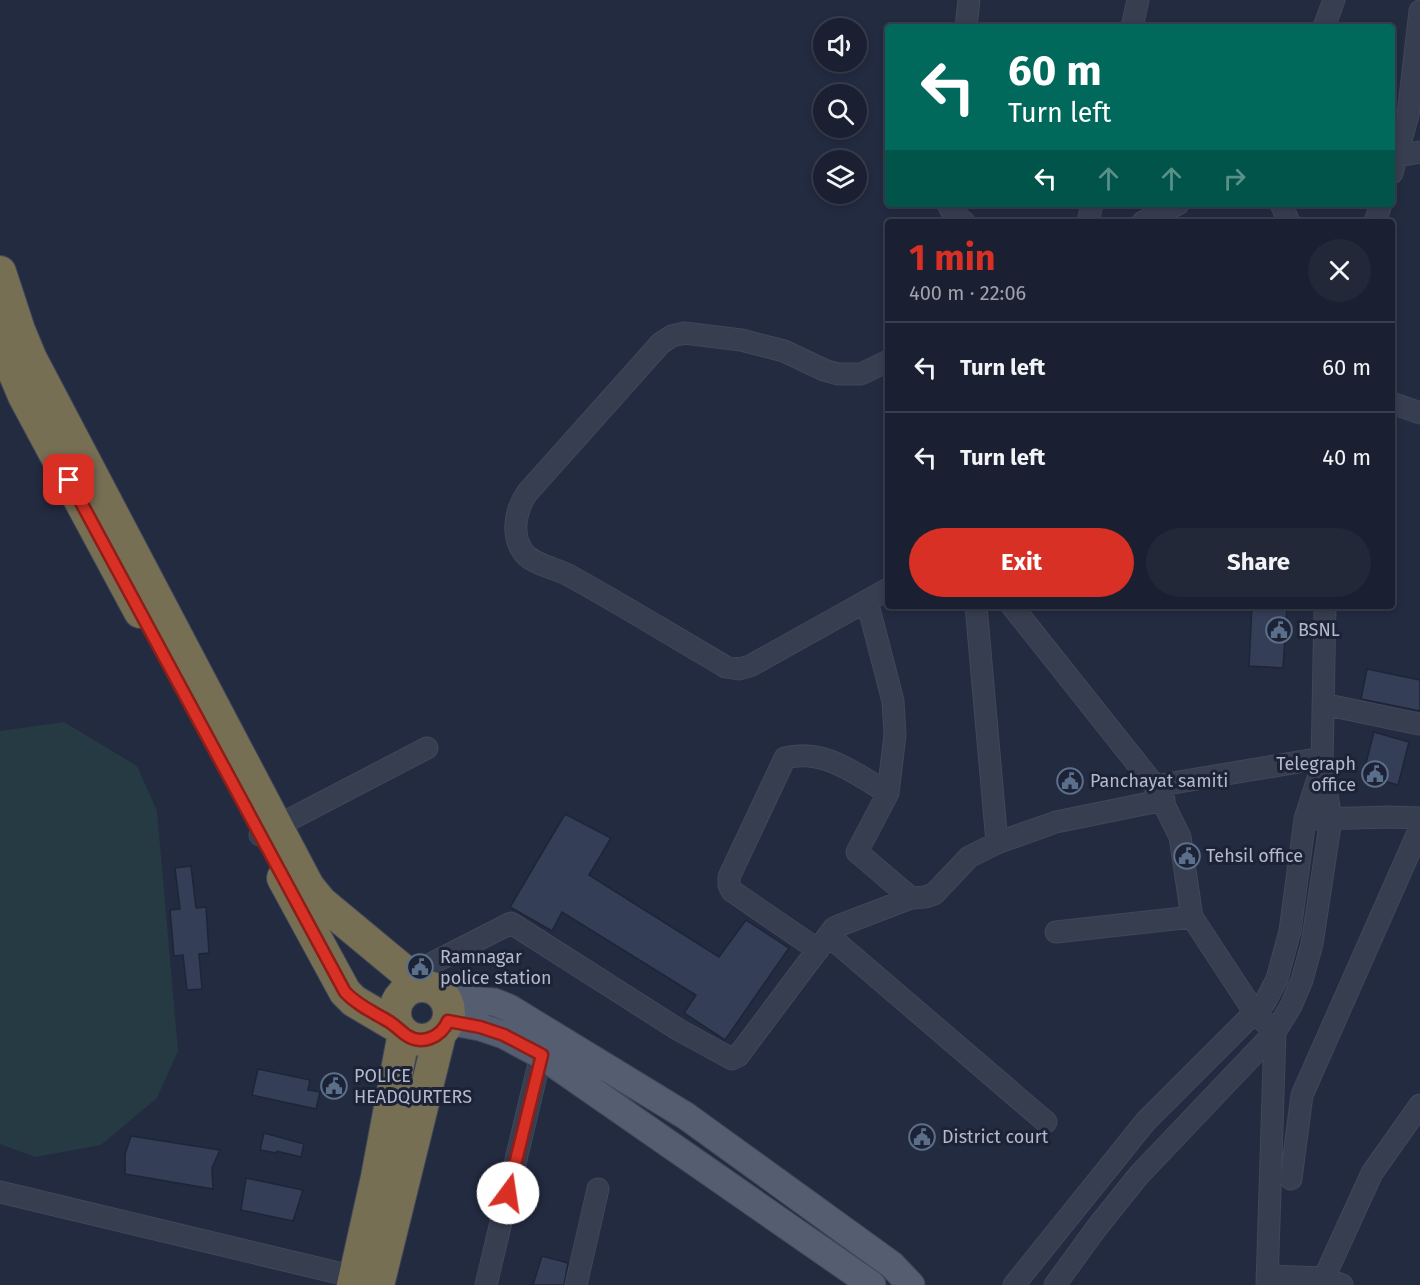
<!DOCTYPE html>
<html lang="en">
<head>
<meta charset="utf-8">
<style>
	:root { --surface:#1a2031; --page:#232839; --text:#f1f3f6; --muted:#9fa3ab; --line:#383e4d; --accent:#d93025 }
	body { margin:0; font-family:"Fira Sans",sans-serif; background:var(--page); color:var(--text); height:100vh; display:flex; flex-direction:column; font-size:22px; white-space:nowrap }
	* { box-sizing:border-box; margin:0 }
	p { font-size:20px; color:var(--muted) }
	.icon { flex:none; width:33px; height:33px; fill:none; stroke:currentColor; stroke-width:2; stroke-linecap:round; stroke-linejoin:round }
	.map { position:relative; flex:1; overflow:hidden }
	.panel { position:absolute; left:885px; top:219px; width:510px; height:390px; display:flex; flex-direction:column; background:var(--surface); border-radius:6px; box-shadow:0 3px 9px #0003,0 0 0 2px var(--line) }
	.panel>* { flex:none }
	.guide { position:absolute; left:885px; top:24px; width:510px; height:183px; border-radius:6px; box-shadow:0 3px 9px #0003,0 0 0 2px var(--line); background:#00695c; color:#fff; overflow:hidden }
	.controls { position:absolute; left:813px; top:18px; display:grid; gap:12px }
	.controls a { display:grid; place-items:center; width:54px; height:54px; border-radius:50%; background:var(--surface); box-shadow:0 3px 9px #0003,0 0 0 2px var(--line); font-size:30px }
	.pin { position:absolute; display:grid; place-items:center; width:51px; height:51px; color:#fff; margin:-26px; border-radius:12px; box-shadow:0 3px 9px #0006 }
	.me { position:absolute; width:66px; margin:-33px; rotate:14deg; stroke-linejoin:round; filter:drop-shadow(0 0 4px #0008) }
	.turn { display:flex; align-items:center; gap:21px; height:126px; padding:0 24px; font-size:27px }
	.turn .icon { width:78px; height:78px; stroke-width:2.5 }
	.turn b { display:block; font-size:42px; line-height:51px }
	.lanes { display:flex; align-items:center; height:57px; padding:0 24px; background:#0003; justify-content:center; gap:30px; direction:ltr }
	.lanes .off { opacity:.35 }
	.round { display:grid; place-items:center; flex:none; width:63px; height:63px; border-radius:32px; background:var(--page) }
	.headline { display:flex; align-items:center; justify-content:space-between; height:102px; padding:0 24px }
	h1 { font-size:36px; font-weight:700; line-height:45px; color:var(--accent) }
	.action { display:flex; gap:12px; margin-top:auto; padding:12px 24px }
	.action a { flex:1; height:69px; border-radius:36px; background:var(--accent); color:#fff; font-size:24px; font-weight:700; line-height:69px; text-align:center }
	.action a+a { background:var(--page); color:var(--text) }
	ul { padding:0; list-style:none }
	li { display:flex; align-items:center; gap:18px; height:90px; padding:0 24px; border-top:2px solid var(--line) }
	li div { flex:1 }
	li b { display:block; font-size:22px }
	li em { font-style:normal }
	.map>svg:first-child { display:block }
	.green { fill:#253a42 }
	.building { fill:#353e57; stroke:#1e2538; stroke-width:1.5 }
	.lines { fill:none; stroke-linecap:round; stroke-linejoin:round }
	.minor-casing { stroke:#41475a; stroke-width:23 }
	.major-casing { stroke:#41475a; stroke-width:29 }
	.highway-casing { stroke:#3f4658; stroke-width:34 }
	.minor { stroke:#373e50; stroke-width:21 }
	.major { stroke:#555d71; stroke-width:27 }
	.highway { stroke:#776f54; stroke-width:32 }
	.route-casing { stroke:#8d1f18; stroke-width:15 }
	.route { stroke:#d93025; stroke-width:10 }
	.labels { text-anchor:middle; stroke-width:6; stroke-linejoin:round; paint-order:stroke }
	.poi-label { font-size:18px; fill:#b4b9cb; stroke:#1c2336; text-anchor:start }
</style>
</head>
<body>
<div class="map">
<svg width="1420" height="1285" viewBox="0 0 1420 1285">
	<rect width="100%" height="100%" fill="#232b41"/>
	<path class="green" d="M 64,722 L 137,766 L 157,811 L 178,1051 L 157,1098 L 101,1145 L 35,1157 L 0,1144 L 0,731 Z"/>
	<path class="building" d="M 1252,606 L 1287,606 L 1283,668 L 1249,666 Z
		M 1367,669 L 1420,680 L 1420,711 L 1361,699 Z
		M 1374,732 L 1409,742 L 1398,785 L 1363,775 Z
		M 565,814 L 611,838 L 589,875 L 719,957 L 746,920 L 789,948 L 725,1040 L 684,1013 L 696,995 L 562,912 L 552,931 L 510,907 Z
		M 191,866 L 196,908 L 206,907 L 209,953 L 199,954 L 202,989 L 187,990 L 183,955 L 174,956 L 170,910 L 180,909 L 175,868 Z
		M 258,1069 L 310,1080 L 308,1090 L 320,1092 L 316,1109 L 252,1095 Z
		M 264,1133 L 304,1144 L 301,1157 L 277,1151 L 276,1153 L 260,1150 Z
		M 131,1136 L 220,1150 L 212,1168 L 213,1189 L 125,1174 L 125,1154 Z
		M 246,1178 L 303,1190 L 293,1221 L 241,1210 Z
		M 542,1256 L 568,1263 L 564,1285 L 533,1285 Z"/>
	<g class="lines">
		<g class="minor-casing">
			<path id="minor" d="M 966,27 L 969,0
				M 1132,27 L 1138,0
				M 1324,27 L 1334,0
				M 1398,156 L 1420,152
				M 1392,173 L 1408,115 L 1420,11
				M 948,204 L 952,212 L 964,222
				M 1281,204 L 1289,222
				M 1088,222 L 1092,204
				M 1143,222 L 1178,204
				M 1375,222 L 1381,204
				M 888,361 L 861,374 L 838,374 L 824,370 L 784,351 L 741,340 L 684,333 L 672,336 L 661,343 L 527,493 C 516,509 511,533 522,550 C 530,565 557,568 570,576 C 623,605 674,637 726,667 L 739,669 L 750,666 L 888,589
				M 1392,403 L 1420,413
				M 867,601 L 893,701 L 895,735 L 888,793 L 857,852 L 911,898
				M 976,606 L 997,843
				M 1012,606 L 1155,786 L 1180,837 L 1192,917 L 1255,1013 L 1275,1032 L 1267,1285
				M 1323,704 L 1419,724
				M 1155,786 L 1322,758
				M 1318,819 L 1389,817 L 1420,818
				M 260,835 L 427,748
				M 1056,932 L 1192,917
				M 829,936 L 1046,1122
				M 818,950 L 732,891 L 729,885 L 729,877 L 785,758 C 824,748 856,774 888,793
				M 409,975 L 511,923 L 679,1030 L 732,1059 L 738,1056 L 834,928 L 838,926 L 911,898 L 925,897 L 934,894 L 969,857 L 997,843 L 1056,822 L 1164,800
				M 1291,1179 L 1302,1095 L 1420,828
				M 0,1192 L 355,1277
				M 1267,1276 L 1324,1278 L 1342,1285
				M 1324,1278 L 1372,1173 L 1420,1105
				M 486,1285 L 541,1055
				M 576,1285 L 598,1189
				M 1014,1285 L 1146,1121 L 1265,1002 L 1277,979 L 1290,931 L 1305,819 L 1321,769
				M 1055,1285 L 1098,1226 L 1139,1175 L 1275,1032 L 1291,1006 L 1302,980 L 1312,944 L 1331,819 L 1322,765 L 1325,606"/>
		</g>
		<g class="major-casing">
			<path id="major" d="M 445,999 L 494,1002 L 509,1008 L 686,1116 L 892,1265 L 911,1285
				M 448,1021 L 480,1027 L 504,1035 L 541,1055 L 872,1285"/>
		</g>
		<g class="highway-casing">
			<path id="highway" d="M 0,272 L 19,330 L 31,359 L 308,886 L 321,902 L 421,985
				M 0,339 L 24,396 L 140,612
				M 283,878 L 345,992 L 354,1001 L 398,1027
				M395 1013a27 27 0 1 1 54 0a27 27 0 1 1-54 0Z
				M 353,1285 L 377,1177 L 404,1033
				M 378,1285 L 440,1034"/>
		</g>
		<use href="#minor" class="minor"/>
		<use href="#major" class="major"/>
		<use href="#highway" class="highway"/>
	</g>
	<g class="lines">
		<g class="route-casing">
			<path id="route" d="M 69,480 L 345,992 C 357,1005 373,1012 388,1021 C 395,1025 399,1030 406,1035 C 422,1046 441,1037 448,1021 L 480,1027 L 504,1035 L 542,1055 L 508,1193"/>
		</g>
		<use href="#route" class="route"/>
	</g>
	<defs>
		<g id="civic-ring" transform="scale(1.35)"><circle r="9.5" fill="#1c2336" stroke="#5c6f8a" stroke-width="1.5"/><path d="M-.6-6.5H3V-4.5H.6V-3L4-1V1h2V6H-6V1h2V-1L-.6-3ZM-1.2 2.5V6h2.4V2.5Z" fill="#5c6f8a"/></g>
	</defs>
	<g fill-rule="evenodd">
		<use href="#civic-ring" x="1279" y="630"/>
		<use href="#civic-ring" x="1375" y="774"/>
		<use href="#civic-ring" x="1070" y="781"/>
		<use href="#civic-ring" x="1187" y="856"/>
		<use href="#civic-ring" x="420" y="967"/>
		<use href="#civic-ring" x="334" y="1086"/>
		<use href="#civic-ring" x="922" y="1137"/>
	</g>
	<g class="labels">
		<g class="poi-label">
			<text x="1298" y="636">BSNL</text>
			<text x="1356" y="770" text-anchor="end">Telegraph<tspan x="1356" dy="21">office</tspan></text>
			<text x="1090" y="787">Panchayat samiti</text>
			<text x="1206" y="862">Tehsil office</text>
			<text x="440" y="963">Ramnagar<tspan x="440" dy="21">police station</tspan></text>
			<text x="354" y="1082">POLICE<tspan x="354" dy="21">HEADQURTERS</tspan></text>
			<text x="942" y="1143">District court</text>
		</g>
	</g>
</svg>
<div class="controls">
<a><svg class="icon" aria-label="sound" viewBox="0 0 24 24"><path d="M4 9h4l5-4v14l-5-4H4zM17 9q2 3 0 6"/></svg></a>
<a><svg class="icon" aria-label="search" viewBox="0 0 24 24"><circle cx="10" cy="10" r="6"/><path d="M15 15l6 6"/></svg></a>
<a><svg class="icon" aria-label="layers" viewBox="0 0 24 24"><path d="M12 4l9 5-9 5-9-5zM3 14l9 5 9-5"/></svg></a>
</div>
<div class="pin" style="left:69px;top:480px;background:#d93025"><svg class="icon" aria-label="arrive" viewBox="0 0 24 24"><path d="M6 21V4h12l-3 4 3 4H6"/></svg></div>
<svg class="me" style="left:508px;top:1193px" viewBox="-20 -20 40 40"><circle r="19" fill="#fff"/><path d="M0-13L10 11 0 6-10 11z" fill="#d93025"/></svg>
<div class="guide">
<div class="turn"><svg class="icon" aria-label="left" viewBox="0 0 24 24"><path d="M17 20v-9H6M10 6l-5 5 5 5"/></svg><div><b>60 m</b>Turn left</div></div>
<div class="lanes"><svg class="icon" aria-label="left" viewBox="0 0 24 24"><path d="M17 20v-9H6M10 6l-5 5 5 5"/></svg><svg class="icon off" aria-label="ahead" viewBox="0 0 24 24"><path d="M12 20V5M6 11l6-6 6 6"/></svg><svg class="icon off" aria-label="ahead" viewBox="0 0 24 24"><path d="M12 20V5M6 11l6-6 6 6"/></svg><svg class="icon off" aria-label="right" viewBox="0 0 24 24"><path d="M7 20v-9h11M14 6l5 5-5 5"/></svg></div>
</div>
<section class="panel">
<div class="headline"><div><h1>1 min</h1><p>400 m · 22:06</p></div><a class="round"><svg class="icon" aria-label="close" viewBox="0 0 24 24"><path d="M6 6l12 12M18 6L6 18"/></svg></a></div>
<ul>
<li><svg class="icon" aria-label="left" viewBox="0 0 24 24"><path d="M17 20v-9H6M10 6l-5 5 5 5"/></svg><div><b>Turn left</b></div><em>60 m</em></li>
<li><svg class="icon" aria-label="left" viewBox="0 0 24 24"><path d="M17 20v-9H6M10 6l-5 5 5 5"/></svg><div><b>Turn left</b></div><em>40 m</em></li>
</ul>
<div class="action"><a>Exit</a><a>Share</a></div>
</section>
</div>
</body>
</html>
